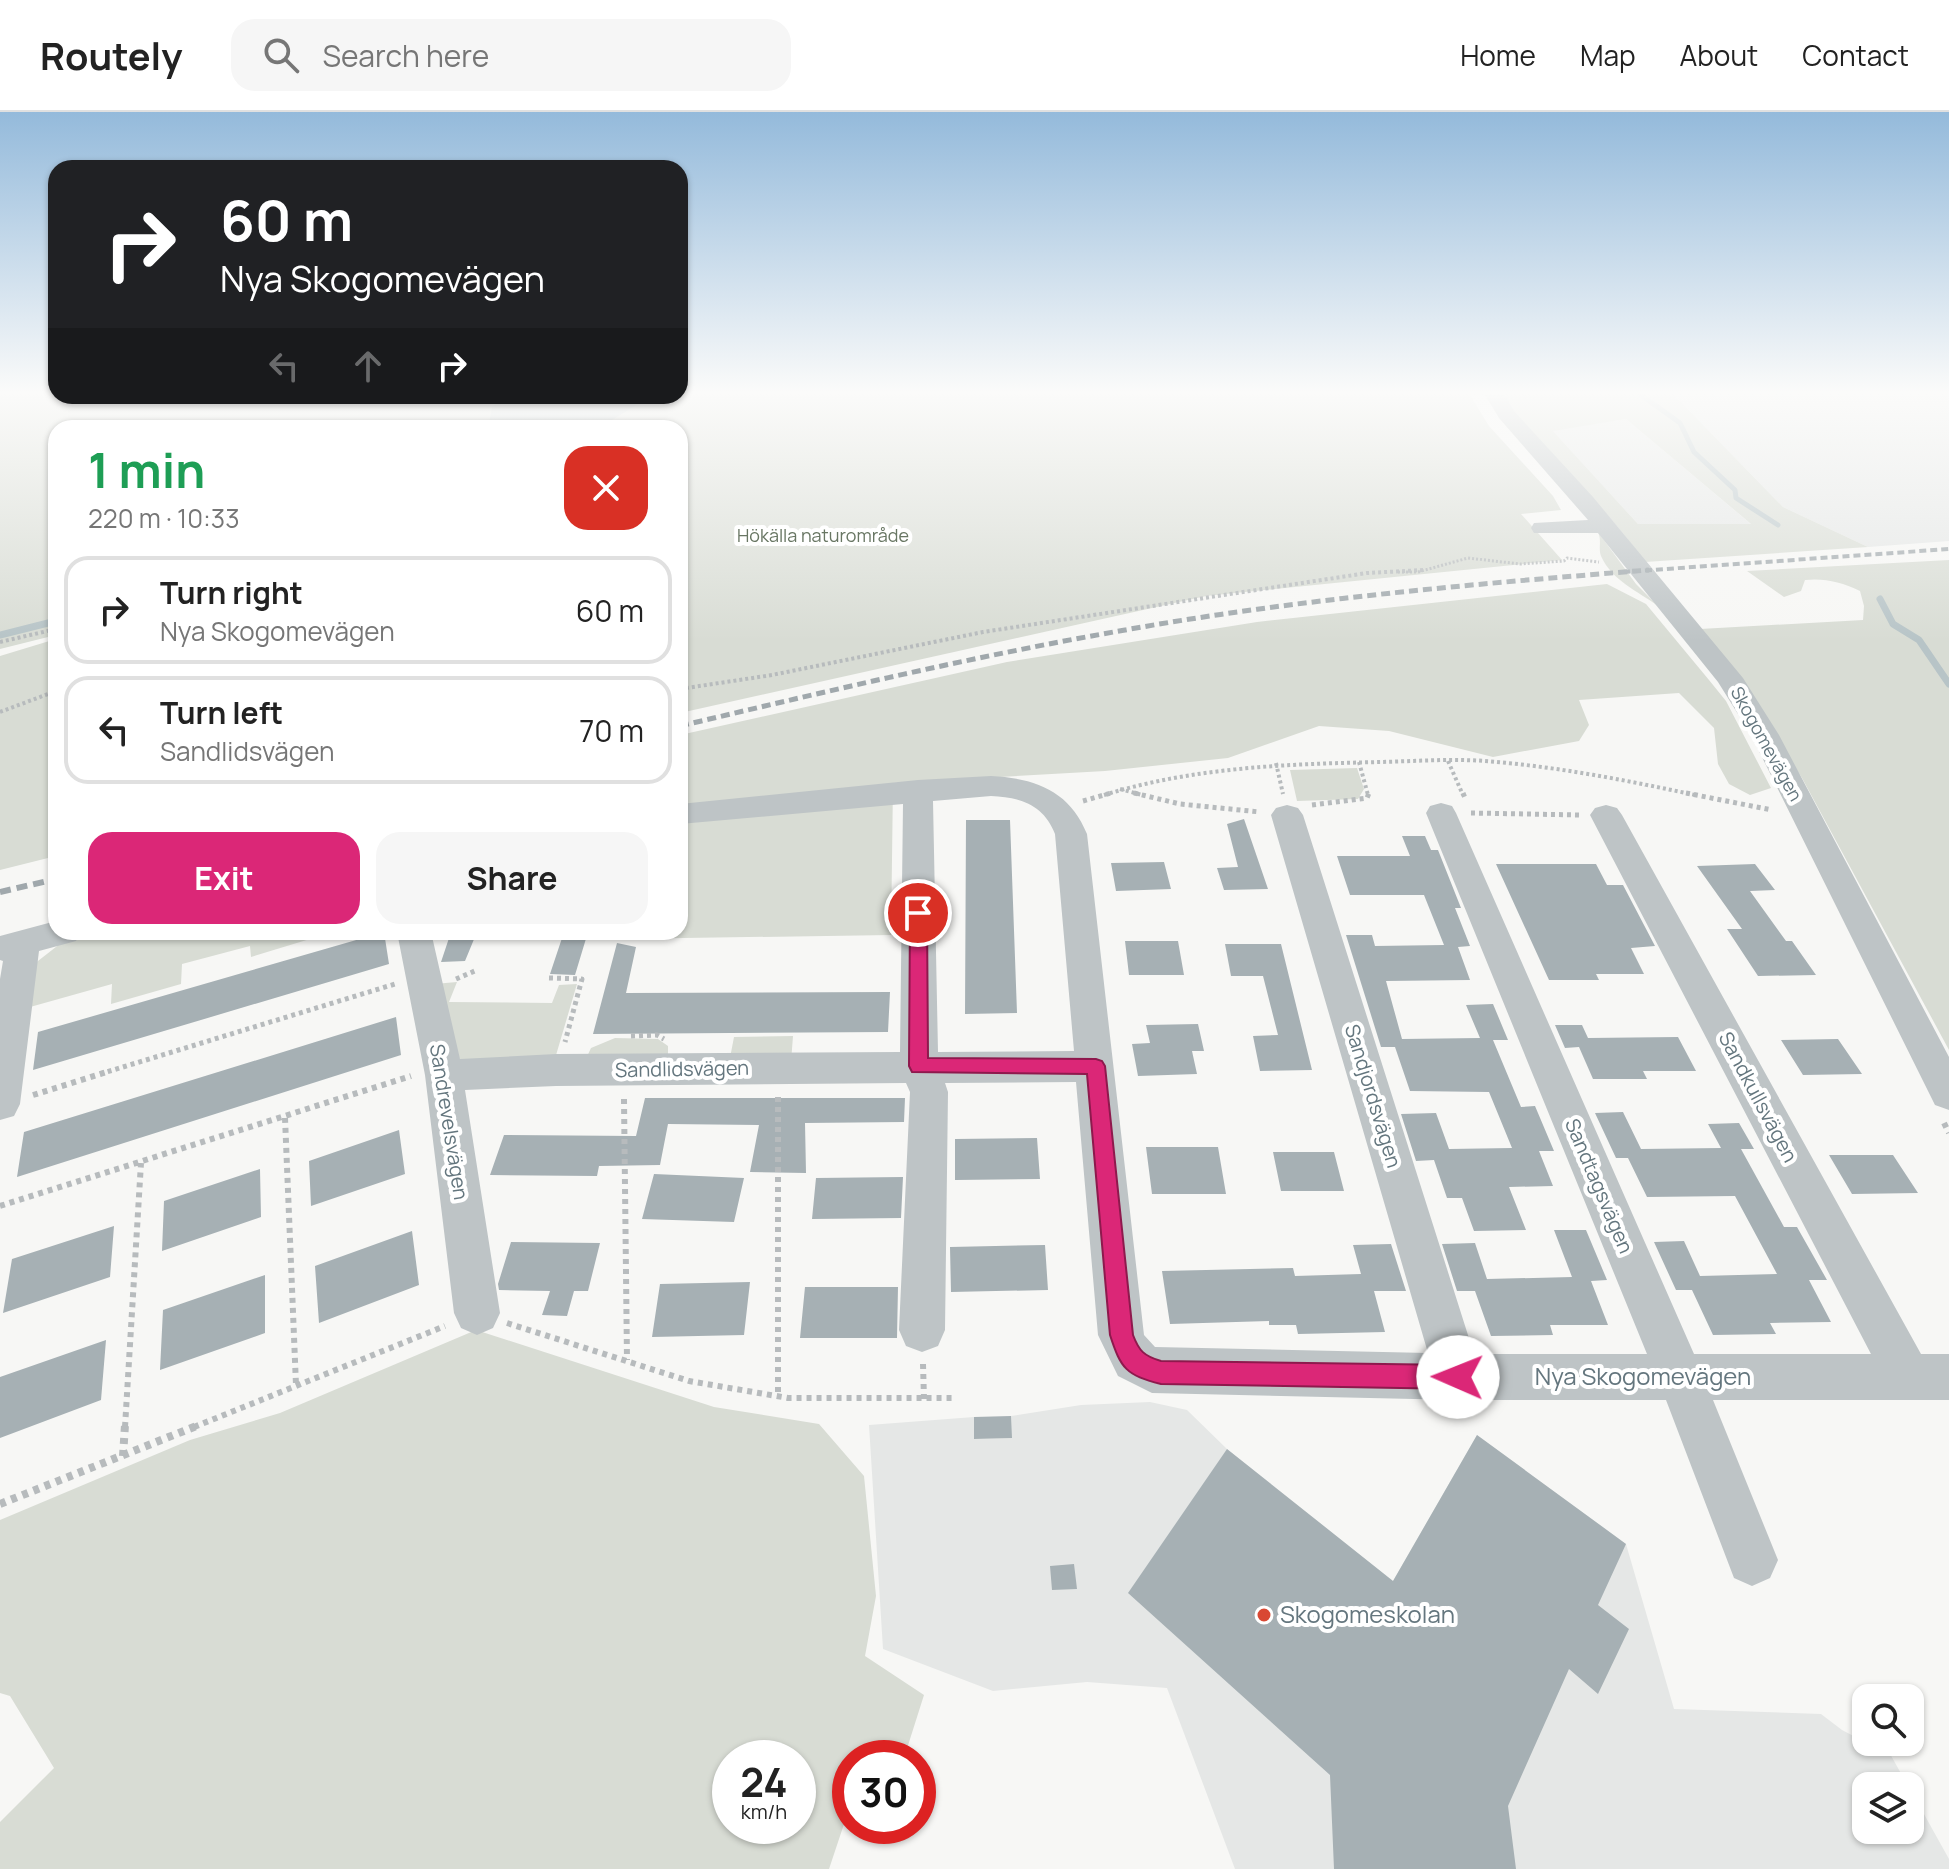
<!DOCTYPE html>
<html lang="en">
<head>
<meta charset="utf-8">
<style>
	:root { --surface:#fff; --page:#f6f6f6; --text:#222; --muted:#767676; --line:#e0e0e0; --accent:#db2777 }
	body { margin:0; font-family:Manrope,sans-serif; background:var(--page); color:var(--text); height:100vh; display:flex; flex-direction:column; font-size:30px; white-space:nowrap }
	* { box-sizing:border-box; margin:0 }
	p { font-size:26px; color:var(--muted) }
	.icon { flex:none; width:44px; height:44px; fill:none; stroke:currentColor; stroke-width:2; stroke-linecap:round; stroke-linejoin:round }
	.map { position:relative; flex:1; overflow:hidden }
	.sheet { position:absolute; left:48px; top:308px; width:640px; height:520px; display:flex; flex-direction:column; background:var(--surface); border-radius:24px; box-shadow:0 2px 6px #0004 }
	.sheet>* { flex:none }
	.top-card { position:absolute; left:48px; top:48px; width:640px; height:244px; border-radius:24px; box-shadow:0 2px 6px #0004; background:#202124; color:#fff; overflow:hidden }
	.fabs { position:absolute; left:1852px; top:1572px; display:grid; gap:16px }
	.fabs a { display:grid; place-items:center; width:72px; height:72px; border-radius:16px; background:var(--surface); box-shadow:0 2px 6px #0004; font-size:40px }
	.speed { position:absolute; left:712px; top:1628px; display:flex; gap:16px; font-size:40px; font-weight:700; text-align:center }
	.speed>* { display:grid; place-content:center; width:104px; height:104px; border-radius:50%; background:var(--surface); box-shadow:0 2px 6px #0004; line-height:1 }
	.speed small { font-size:20px; font-weight:400 }
	.speed .limit { border:12px solid #d22; background:#fff; color:#111 }
	.pin { position:absolute; display:grid; place-items:center; width:68px; height:68px; color:#fff; margin:-34px; border:4px solid #fff; border-radius:50%; box-shadow:0 2px 8px #0007 }
	.me { position:absolute; width:88px; margin:-44px; rotate:271deg; stroke-linejoin:round; filter:drop-shadow(0 0 6px #0008) }
	.turn { display:flex; align-items:center; gap:28px; height:168px; padding:0 40px; font-size:36px }
	.turn .icon { width:104px; height:104px; stroke-width:2.5 }
	.turn b { display:block; font-size:56px; line-height:68px }
	.lanes { display:flex; align-items:center; height:76px; padding:0 40px; background:#0003; justify-content:center; gap:40px; direction:ltr }
	.lanes .off { opacity:.35 }
	.round { display:grid; place-items:center; flex:none; width:84px; height:84px; border-radius:24px; background:var(--page) }
	.head { display:flex; align-items:center; justify-content:space-between; height:136px; padding:0 40px }
	h1 { font-size:48px; font-weight:700; line-height:60px; color:#1e9e55 }
	.action { display:flex; gap:16px; margin-top:auto; padding:16px 40px }
	.action a { flex:1; height:92px; border-radius:24px; background:var(--accent); color:#fff; font-size:32px; font-weight:700; line-height:92px; text-align:center }
	.action a+a { background:var(--page); color:var(--text) }
	ul { padding:0; list-style:none }
	li { display:flex; align-items:center; gap:24px; height:108px; margin:0 16px 12px; padding:0 24px; border:4px solid var(--line); border-radius:24px }
	li div { flex:1 }
	li b { display:block; font-size:30px }
	li em { font-style:normal }
	header { display:flex; align-items:center; gap:48px; box-sizing:border-box; height:112px; padding:0 40px; background:var(--surface); border-bottom:2px solid var(--line) }
	header strong { font-size:38px }
	nav { display:flex; gap:44px; margin-inline-start:auto; font-size:28px }
	.search { width:560px; height:72px; background:var(--page); display:flex; align-items:center; gap:20px; box-sizing:border-box; padding:0 28px; border-radius:24px; color:var(--muted); font-size:30px }
	.map>svg:first-child { display:block }
	.built { fill:#e5e7e6 }
	.green { fill:#d8dcd4; fill-rule:evenodd }
	.water { fill:#b7c4c7 }
	.lines { fill:none; stroke-linecap:round; stroke-linejoin:round }
	.stream-far1 { stroke:#b7c4c7; stroke-width:5 }
	.stream { stroke:#b7c4c7; stroke-width:7 }
	.building { fill:#a6b0b4 }
	.path-far4 { stroke:#b7bbbd; stroke-width:3; stroke-dasharray:2 2; stroke-linecap:butt }
	.path-far3 { stroke:#b7bbbd; stroke-width:4; stroke-dasharray:3 3; stroke-linecap:butt }
	.path-far2 { stroke:#b7bbbd; stroke-width:5; stroke-dasharray:4 4; stroke-linecap:butt }
	.path-far1 { stroke:#b7bbbd; stroke-width:6; stroke-dasharray:5 5; stroke-linecap:butt }
	.path { stroke:#b7bbbd; stroke-width:8; stroke-dasharray:6 6; stroke-linecap:butt }
	.minor { fill:#bec4c6; fill-rule:evenodd }
	.rail-far2 { stroke:#a0a8ac; stroke-width:4; stroke-dasharray:7 4; stroke-linecap:butt }
	.rail-far1 { stroke:#a0a8ac; stroke-width:5; stroke-dasharray:9 5; stroke-linecap:butt }
	.rail { stroke:#a0a8ac; stroke-width:6; stroke-dasharray:11 6; stroke-linecap:butt }
	.route { fill:#db2777; stroke:#8e194d; stroke-width:2 }
	.poi-dot { fill:#d94833; stroke:#fff; stroke-width:3 }
	.labels { text-anchor:middle; stroke-width:8; stroke-linejoin:round; paint-order:stroke }
	.far-park-label { font-size:18px; fill:#687663; stroke:#fff }
	.far-street-label { font-size:18px; fill:#64767e; stroke:#fff }
	.street-label { font-size:20px; fill:#64767e; stroke:#fff }
	.near-street-label { font-size:24px; fill:#64767e; stroke:#fff }
	.near-poi-label { font-size:24px; fill:#64767e; stroke:#fff; text-anchor:start }
</style>
</head>
<body>
<header>
<strong>Routely</strong>
<div class="search"><svg class="icon" aria-label="search" viewBox="0 0 24 24"><circle cx="10" cy="10" r="6"/><path d="M15 15l6 6"/></svg>Search here</div>
<nav><a>Home</a><a>Map</a><a>About</a><a>Contact</a></nav>
</header>
<div class="map">
<svg width="1949" height="1757" viewBox="0 0 1949 1757">
	<rect width="100%" height="100%" fill="#f7f7f5"/>
	<path class="built" d="M 1674,283 L 1949,283 L 1949,429 L 1868,435 L 1783,395 Z
		M 1626,307 L 1752,413 L 1638,412 L 1552,318 Z
		M 1150,1290 L 1187,1298 L 1227,1337 L 1393,1469 L 1477,1323 L 1626,1432 L 1674,1597 L 1821,1602 L 1842,1618 L 1863,1629 L 1884,1631 L 1908,1674 L 1866,1674 L 1866,1718 L 1910,1718 L 1910,1677 L 1949,1747 L 1949,1757 L 1235,1757 L 1167,1576 L 1087,1570 L 993,1579 L 883,1537 L 869,1313 L 974,1305 L 975,1327 L 1011,1326 L 1011,1304 L 1081,1293 Z"/>
	<path class="green" d="M 0,283 L 1470,283 L 1489,314 L 1553,384 L 1561,398 L 1521,402 L 1562,448 L 1206,484 L 680,601 L 680,316 L 56,316 L 56,523 L 0,537 Z
		M 1505,283 L 1674,283 L 1783,395 L 1868,435 L 1645,450 C 1624,421 1601,395 1576,369 C 1551,343 1520,316 1505,283 ZM 1626,307 L 1751,412 L 1638,412 L 1553,319 Z
		M 1598,420 L 1636,472 L 1658,494 C 1638,479 1612,469 1601,444 C 1598,436 1602,429 1598,420 Z
		M 1949,448 L 1949,938 L 1802,666 L 1746,577 L 1700,517 L 1863,508 L 1864,494 L 1860,479 C 1841,470 1825,466 1805,468 L 1801,479 L 1784,485 L 1747,459 Z
		M 1607,472 L 1646,492 L 1709,568 L 1726,589 L 1771,676 L 1750,683 L 1729,672 L 1718,652 L 1714,616 L 1679,581 L 1579,588 L 1589,613 L 1579,629 L 1493,645 L 1389,619 L 1319,614 L 1228,646 L 1105,659 L 893,671 L 891,823 L 619,827 L 621,820 L 680,820 L 680,623 L 1007,550 L 1257,510 Z
		M 56,527 L 56,744 L 0,758 L 0,544 Z
		M 1357,656 L 1364,677 L 1358,687 L 1297,689 L 1290,658 Z
		M 102,820 L 333,820 L 251,845 L 250,834 L 182,852 L 181,872 L 111,892 L 112,872 L 23,897 L 29,856 L 61,831 Z
		M 457,870 L 449,890 L 552,891 L 559,873 L 577,872 L 554,950 L 461,951 L 434,872 Z
		M 793,924 L 791,950 L 729,951 L 734,925 Z
		M 615,926 L 658,927 L 668,934 L 668,949 L 584,951 L 591,936 Z
		M 476,1218 L 714,1295 L 819,1312 L 864,1364 L 876,1484 L 865,1544 L 924,1583 L 904,1646 L 850,1646 L 850,1694 L 829,1757 L 0,1757 L 0,1710 L 54,1656 L 10,1584 L 0,1581 L 0,1408 L 190,1328 L 280,1301 ZM 730,1646 L 798,1646 L 798,1714 L 730,1714 Z"/>
	<path class="water" d="M 504,284 L 651,284 L 612,308 L 606,316 L 488,316 L 492,295 Z"/>
	<g class="lines">
		<path class="stream-far1" d="M 1641,283 L 1680,311 L 1694,340 L 1735,378 L 1736,386 L 1778,413"/>
		<path class="stream" d="M 1880,487 L 1893,512 L 1919,528 L 1949,572
			M 0,523 L 56,509"/>
	</g>
	<path class="building" d="M 1244,707 L 1268,777 L 1224,778 L 1217,756 L 1238,755 L 1227,712 Z
		M 966,708 L 1010,708 L 1017,901 L 965,902 Z
		M 1402,724 L 1425,724 L 1431,738 L 1438,738 L 1461,796 L 1455,796 L 1470,834 L 1458,835 L 1470,868 L 1386,869 L 1402,927 L 1480,926 L 1466,893 L 1493,892 L 1508,928 L 1493,928 L 1521,995 L 1535,994 L 1554,1039 L 1539,1039 L 1553,1074 L 1509,1075 L 1526,1118 L 1474,1119 L 1462,1086 L 1447,1086 L 1434,1048 L 1416,1049 L 1401,1002 L 1436,1001 L 1449,1037 L 1512,1036 L 1489,980 L 1410,979 L 1395,935 L 1381,935 L 1346,823 L 1372,823 L 1375,834 L 1444,833 L 1424,783 L 1350,783 L 1337,744 L 1410,744 Z
		M 1164,750 L 1171,777 L 1116,779 L 1111,751 Z
		M 1496,752 L 1596,752 L 1607,773 L 1623,773 L 1655,834 L 1631,836 L 1644,862 L 1596,862 L 1599,868 L 1549,868 Z
		M 1755,752 L 1775,778 L 1750,779 L 1786,829 L 1792,829 L 1816,863 L 1758,864 L 1727,817 L 1742,817 L 1697,754 Z
		M 384,820 L 389,852 L 33,958 L 38,920 Z
		M 451,820 L 477,820 L 465,849 L 441,850 Z
		M 564,820 L 588,820 L 575,863 L 550,862 Z
		M 1125,829 L 1178,829 L 1184,863 L 1129,863 Z
		M 617,831 L 636,835 L 626,881 L 890,880 L 888,920 L 593,922 Z
		M 1225,832 L 1281,832 L 1312,958 L 1260,959 L 1253,924 L 1278,923 L 1263,864 L 1231,864 Z
		M 396,905 L 401,943 L 17,1065 L 24,1020 Z
		M 1198,912 L 1204,939 L 1192,939 L 1197,962 L 1138,964 L 1132,932 L 1150,931 L 1146,913 Z
		M 1555,913 L 1582,913 L 1588,926 L 1678,925 L 1696,959 L 1643,959 L 1647,967 L 1593,967 L 1579,935 L 1565,936 Z
		M 1838,927 L 1862,962 L 1803,963 L 1781,928 Z
		M 645,986 L 905,986 L 904,1010 L 805,1011 L 806,1061 L 750,1060 L 759,1013 L 668,1012 L 660,1053 L 599,1054 L 597,1064 L 490,1063 L 504,1023 L 636,1024 Z
		M 1623,1000 L 1641,1037 L 1721,1036 L 1708,1012 L 1739,1011 L 1754,1037 L 1741,1037 L 1784,1115 L 1797,1115 L 1827,1168 L 1809,1168 L 1831,1210 L 1770,1211 L 1776,1222 L 1713,1223 L 1692,1178 L 1676,1178 L 1654,1130 L 1684,1129 L 1700,1164 L 1777,1162 L 1735,1084 L 1647,1085 L 1628,1046 L 1616,1046 L 1595,1001 Z
		M 399,1018 L 405,1062 L 311,1094 L 309,1049 Z
		M 1037,1026 L 1040,1067 L 955,1068 L 955,1027 Z
		M 1146,1035 L 1218,1035 L 1226,1082 L 1152,1082 Z
		M 1273,1040 L 1334,1040 L 1344,1079 L 1281,1079 Z
		M 1829,1043 L 1893,1043 L 1918,1081 L 1852,1082 Z
		M 260,1057 L 261,1105 L 162,1139 L 164,1089 Z
		M 654,1062 L 744,1066 L 734,1110 L 642,1107 Z
		M 903,1065 L 901,1106 L 812,1107 L 816,1066 Z
		M 114,1114 L 110,1165 L 3,1201 L 12,1147 Z
		M 1554,1118 L 1586,1118 L 1607,1168 L 1591,1169 L 1608,1213 L 1550,1213 L 1553,1223 L 1491,1224 L 1475,1179 L 1457,1179 L 1442,1132 L 1475,1131 L 1487,1167 L 1572,1165 Z
		M 412,1119 L 419,1173 L 319,1211 L 315,1154 Z
		M 511,1130 L 600,1131 L 588,1179 L 574,1179 L 567,1204 L 542,1203 L 550,1179 L 499,1178 L 498,1172 Z
		M 1391,1132 L 1406,1179 L 1374,1179 L 1385,1220 L 1298,1222 L 1296,1213 L 1269,1213 L 1269,1209 L 1170,1212 L 1162,1159 L 1293,1156 L 1295,1164 L 1361,1162 L 1353,1133 Z
		M 1045,1133 L 1048,1178 L 951,1180 L 950,1135 Z
		M 265,1163 L 265,1221 L 160,1258 L 163,1198 Z
		M 750,1170 L 744,1223 L 652,1225 L 660,1172 Z
		M 805,1175 L 898,1175 L 897,1226 L 800,1226 Z
		M 106,1228 L 101,1288 L 0,1326 L 0,1265 Z
		M 1011,1304 L 1012,1326 L 974,1327 L 974,1305 Z
		M 1477,1323 L 1626,1432 L 1598,1493 L 1629,1517 L 1598,1582 L 1569,1557 L 1508,1694 L 1516,1757 L 1334,1757 L 1330,1663 L 1128,1481 L 1227,1337 L 1393,1469 Z
		M 1074,1452 L 1077,1477 L 1052,1478 L 1050,1454 Z"/>
	<g class="lines">
		<path class="path-far4" d="M 1398,460 L 1418,460 L 1468,446 L 1520,452 L 1564,449 L 1567,446 L 1599,450"/>
		<path class="path-far3" d="M 0,530 L 56,517
			M 680,577 L 772,563 L 983,520 L 1367,461 L 1424,458
			M 0,600 L 56,579
			M 1448,649 L 1463,683
			M 1359,650 L 1368,683
			M 1276,651 L 1283,682
			M 1120,677 L 1142,683
			M 1104,683 C 1195,655 1287,652 1381,650 C 1420,649 1459,646 1497,650 C 1564,656 1630,669 1695,683"/>
		<path class="path-far2" d="M 1134,681 L 1180,692 L 1260,700
			M 1463,681 L 1465,686
			M 1686,681 L 1772,698
			M 1083,689 L 1111,681
			M 1312,693 L 1367,686 L 1369,681
			M 1471,701 L 1581,703
			M 549,866 L 582,867 L 565,930
			M 456,867 L 477,858
			M 631,924 L 657,923 L 664,927
			M 100,962 L 395,872"/>
		<path class="path-far1" d="M 33,983 L 107,960
			M 778,985 L 778,1284
			M 624,987 L 627,1248
			M 285,1006 L 296,1273
			M 1944,1011 L 1949,1021
			M 0,1094 L 411,964
			M 507,1211 L 689,1269 L 788,1286 L 952,1286
			M 923,1252 L 924,1287
			M 125,1315 L 141,1051
			M 194,1315 L 445,1214"/>
		<path class="path" d="M 123,1344 L 125,1313
			M 0,1392 L 199,1313"/>
		<path class="minor" d="M 1485,283 L 1505,283 L 1514,299 L 1593,385 L 1743,566 L 1779,623 L 1949,945 L 1949,998 L 1935,993 L 1751,623 L 1718,570 L 1598,421 L 1534,421 L 1531,416 L 1534,411 L 1588,408 L 1499,306 Z
			M 991,664 C 1035,666 1070,679 1087,722 L 1144,1223 L 1155,1235 L 1428,1241 L 1271,703 L 1276,696 L 1287,693 L 1298,696 L 1303,703 L 1474,1242 L 1647,1242 L 1426,701 L 1430,694 L 1441,691 L 1452,694 L 1456,701 L 1694,1242 L 1871,1242 L 1590,703 L 1595,696 L 1606,693 L 1617,696 L 1622,703 L 1921,1242 L 1949,1242 L 1949,1288 L 1713,1288 L 1778,1448 L 1770,1466 L 1752,1474 L 1734,1466 L 1666,1288 L 1458,1288 L 1152,1281 L 1118,1264 L 1098,1223 L 1076,970 L 945,971 L 948,980 L 945,1218 L 938,1234 L 922,1240 L 906,1234 L 899,1218 L 910,980 L 906,971 L 556,974 L 465,978 L 500,1201 L 493,1216 L 477,1223 L 461,1216 L 454,1201 L 425,963 L 397,820 L 431,820 L 460,947 L 556,942 L 900,940 L 903,692 L 680,712 L 680,692 L 918,668 ZM 991,684 C 1020,685 1044,693 1055,722 L 1074,939 L 938,940 L 933,689 Z
			M 56,809 L 56,820 L 81,820 L 76,829 L 39,839 L 20,992 L 14,1004 L 0,1008 L 0,867 L 3,849 L 0,848 L 0,824 Z"/>
		<path class="rail-far2" d="M 1623,460 L 1949,437"/>
		<path class="rail-far1" d="M 680,614 C 828,579 975,544 1125,518 C 1298,487 1473,472 1649,458"/>
		<path class="rail" d="M 0,780 L 56,767"/>
	</g>
	<linearGradient id="sky" x2="0" y2="1"><stop stop-color="#94badb"/><stop offset="0.53" stop-color="#fbfbfa"/><stop offset="1" stop-color="#fbfbfa" stop-opacity="0"/></linearGradient>
	<rect width="1949" height="529" fill="url(#sky)"/>
	<path class="route" d="M 918,795 L 927,801 L 928,946 L 1096,947 L 1102,949 L 1105,954 L 1133,1223 C 1139,1239 1144,1244 1161,1249 L 1458,1253 L 1467,1256 L 1470,1265 L 1467,1273 L 1458,1277 L 1161,1272 C 1126,1263 1121,1257 1110,1223 L 1087,962 L 912,960 L 909,954 L 910,801 Z"/>
	<circle class="poi-dot" cx="1264" cy="1503" r="8"/>
	<g class="labels">
		<g class="far-park-label">
			<text x="823" y="430">Hökälla naturområde</text>
		</g>
		<g class="far-street-label">
			<text transform="translate(1766 632) rotate(61)" y="6">Skogomevägen</text>
		</g>
		<g class="street-label">
			<text transform="translate(682 957) rotate(-1)" y="7">Sandlidsvägen</text>
			<text transform="translate(1373 984) rotate(73)" y="7">Sandjordsvägen</text>
			<text transform="translate(1758 985) rotate(62)" y="7">Sandkullsvägen</text>
			<text transform="translate(449 1010) rotate(81)" y="7">Sandrevelsvägen</text>
			<text transform="translate(1599 1074) rotate(67)" y="7">Sandtagsvägen</text>
		</g>
		<g class="near-street-label">
			<text x="1643" y="1273">Nya Skogomevägen</text>
		</g>
		<g class="near-poi-label">
			<text x="1280" y="1511">Skogomeskolan</text>
		</g>
	</g>
</svg>
<div class="fabs">
<a><svg class="icon" aria-label="search" viewBox="0 0 24 24"><circle cx="10" cy="10" r="6"/><path d="M15 15l6 6"/></svg></a>
<a><svg class="icon" aria-label="layers" viewBox="0 0 24 24"><path d="M12 4l9 5-9 5-9-5zM3 14l9 5 9-5"/></svg></a>
</div>
<div class="speed"><div>24<small>km/h</small></div><div class="limit">30</div></div>
<div class="pin" style="left:918px;top:801px;background:#d93025"><svg class="icon" aria-label="arrive" viewBox="0 0 24 24"><path d="M6 21V4h12l-3 4 3 4H6"/></svg></div>
<svg class="me" style="left:1458px;top:1265px" viewBox="-20 -20 40 40"><circle r="19" fill="#fff"/><path d="M0-13L10 11 0 6-10 11z" fill="#db2777"/></svg>
<div class="top-card">
<div class="turn"><svg class="icon" aria-label="right" viewBox="0 0 24 24"><path d="M7 20v-9h11M14 6l5 5-5 5"/></svg><div><b>60 m</b>Nya Skogomevägen</div></div>
<div class="lanes"><svg class="icon off" aria-label="left" viewBox="0 0 24 24"><path d="M17 20v-9H6M10 6l-5 5 5 5"/></svg><svg class="icon off" aria-label="ahead" viewBox="0 0 24 24"><path d="M12 20V5M6 11l6-6 6 6"/></svg><svg class="icon" aria-label="right" viewBox="0 0 24 24"><path d="M7 20v-9h11M14 6l5 5-5 5"/></svg></div>
</div>
<section class="sheet">
<div class="head"><div><h1>1 min</h1><p>220 m · 10:33</p></div><a class="round" style="background:#d93025;color:#fff"><svg class="icon" aria-label="close" viewBox="0 0 24 24"><path d="M6 6l12 12M18 6L6 18"/></svg></a></div>
<ul>
<li><svg class="icon" aria-label="right" viewBox="0 0 24 24"><path d="M7 20v-9h11M14 6l5 5-5 5"/></svg><div><b>Turn right</b><p>Nya Skogomevägen</p></div><em>60 m</em></li>
<li><svg class="icon" aria-label="left" viewBox="0 0 24 24"><path d="M17 20v-9H6M10 6l-5 5 5 5"/></svg><div><b>Turn left</b><p>Sandlidsvägen</p></div><em>70 m</em></li>
</ul>
<div class="action"><a>Exit</a><a>Share</a></div>
</section>
</div>
</body>
</html>
